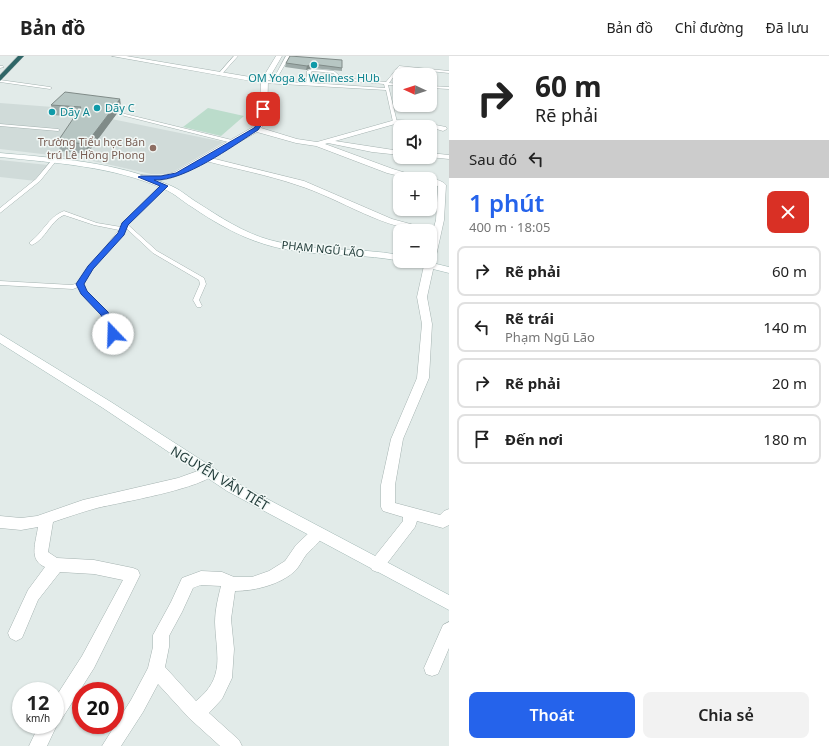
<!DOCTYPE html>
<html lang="vi">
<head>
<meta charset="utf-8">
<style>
	:root { --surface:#fff; --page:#f2f2f2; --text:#222; --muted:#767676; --line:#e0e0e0; --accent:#2563eb }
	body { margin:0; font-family:"Noto Sans",sans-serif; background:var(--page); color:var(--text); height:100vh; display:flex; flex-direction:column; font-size:15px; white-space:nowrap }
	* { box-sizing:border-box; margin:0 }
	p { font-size:13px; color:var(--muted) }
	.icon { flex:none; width:22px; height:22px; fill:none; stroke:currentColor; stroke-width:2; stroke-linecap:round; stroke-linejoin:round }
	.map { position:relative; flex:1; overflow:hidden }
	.sheet { display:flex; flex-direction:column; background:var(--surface); width:380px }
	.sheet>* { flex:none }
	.top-card { background:#fff; color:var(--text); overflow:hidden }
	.needle { width:26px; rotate:273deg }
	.buttons { position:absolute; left:393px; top:12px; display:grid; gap:8px }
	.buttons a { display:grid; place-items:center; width:44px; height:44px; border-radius:8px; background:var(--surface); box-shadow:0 1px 3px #0004; font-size:20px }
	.speed { position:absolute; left:12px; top:626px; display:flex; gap:8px; font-size:20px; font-weight:700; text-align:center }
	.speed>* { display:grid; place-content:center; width:52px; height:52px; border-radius:50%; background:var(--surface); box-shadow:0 1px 3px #0004; line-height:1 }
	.speed small { font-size:10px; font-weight:400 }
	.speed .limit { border:6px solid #d22; background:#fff; color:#111 }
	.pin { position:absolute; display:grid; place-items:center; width:34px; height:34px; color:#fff; margin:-17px; border-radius:8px; box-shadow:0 2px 6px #0006 }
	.me { position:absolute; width:44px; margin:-22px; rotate:339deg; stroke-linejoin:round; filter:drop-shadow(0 0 3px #0008) }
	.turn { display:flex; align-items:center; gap:14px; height:84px; padding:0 20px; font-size:18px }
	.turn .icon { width:52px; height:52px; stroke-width:2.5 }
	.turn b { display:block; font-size:28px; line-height:34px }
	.then { display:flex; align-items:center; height:38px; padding:0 20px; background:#0003; gap:8px; font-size:15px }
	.round { display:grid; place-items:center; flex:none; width:42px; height:42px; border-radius:8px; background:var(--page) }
	.overview { display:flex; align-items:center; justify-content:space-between; height:68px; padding:0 20px }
	h1 { font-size:24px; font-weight:600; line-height:30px; color:var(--accent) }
	.action { display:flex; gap:8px; margin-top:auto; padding:8px 20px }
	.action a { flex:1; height:46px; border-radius:8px; background:var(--accent); color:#fff; font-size:16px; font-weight:600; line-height:46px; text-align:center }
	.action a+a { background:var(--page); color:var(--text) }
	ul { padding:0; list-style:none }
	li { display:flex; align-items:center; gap:12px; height:50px; margin:0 8px 6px; padding:0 12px; border:2px solid var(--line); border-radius:8px }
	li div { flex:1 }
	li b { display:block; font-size:15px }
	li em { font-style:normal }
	header { display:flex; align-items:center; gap:24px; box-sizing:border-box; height:56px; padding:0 20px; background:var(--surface); border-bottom:1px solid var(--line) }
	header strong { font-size:19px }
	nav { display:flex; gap:22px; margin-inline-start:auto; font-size:14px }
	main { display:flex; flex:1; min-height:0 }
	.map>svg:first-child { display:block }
	.built { fill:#d0dbd9 }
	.green { fill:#bbdccb }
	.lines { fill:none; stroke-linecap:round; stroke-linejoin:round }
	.lane-casing { stroke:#a5b3b1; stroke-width:1 }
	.street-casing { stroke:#a5b3b1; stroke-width:1 }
	.secondary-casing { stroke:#a0b7b4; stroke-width:1 }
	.highway-casing { stroke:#c1c8c8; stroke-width:1 }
	.lane { fill:#fff; fill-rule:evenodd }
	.street { fill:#fff; fill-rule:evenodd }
	.secondary { fill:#fff; fill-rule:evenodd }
	.highway { fill:#2f6667; fill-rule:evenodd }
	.wall { fill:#9daaa8 }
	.shaded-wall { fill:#808b88 }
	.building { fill:#b7c6c3; stroke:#808b88 }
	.route { fill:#2563eb; stroke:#184099 }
	.culture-dot { fill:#0f9aa8; stroke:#f2f8f6; stroke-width:1.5 }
	.education-dot { fill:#8d6e63; stroke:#f2f8f6; stroke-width:1.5 }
	.labels { text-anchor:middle; stroke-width:3; stroke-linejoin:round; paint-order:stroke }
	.far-culture-label { font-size:11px; fill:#0d838f; stroke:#f2f8f6; text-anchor:start }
	.far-education-label { font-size:11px; fill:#785e54; stroke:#f2f8f6; text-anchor:end }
	.far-street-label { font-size:11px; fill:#223c3a; stroke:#f2f8f6 }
	.street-label { font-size:13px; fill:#223c3a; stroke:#f2f8f6 }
</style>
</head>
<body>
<header>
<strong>Bản đồ</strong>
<nav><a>Bản đồ</a><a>Chỉ đường</a><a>Đã lưu</a></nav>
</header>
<main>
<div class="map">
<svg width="449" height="690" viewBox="0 0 449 690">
	<rect width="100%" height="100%" fill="#e2ebe9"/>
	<path class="built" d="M 0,47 L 53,51 L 224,86 L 173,116 L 164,118 L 151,118 L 84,103 L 0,93 Z
		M 0,104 L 48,109 L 36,125 L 0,121 Z"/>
	<path class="green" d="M 208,52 L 244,60 L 221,80 L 183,71 Z"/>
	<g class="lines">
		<g class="lane-casing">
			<path id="lane" d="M 234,0 L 238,0 L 221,19 L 219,19 L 219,17 Z
				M 286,0 L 290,0 L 277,22 L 266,25 L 307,27 L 307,15 L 312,13 L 334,15 L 342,22 L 386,26 L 399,10 L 449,15 L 449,17 L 400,12 L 389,27 L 400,28 L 400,30 L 388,29 L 397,66 L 395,67 L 393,66 L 386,34 L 264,27 L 264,23 L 275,20 ZM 312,15 L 333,17 L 341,24 L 384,28 L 385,32 L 311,27 L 311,16 Z
				M 0,10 L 3,10 L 4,11 L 0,12 Z
				M 0,24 L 50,31 L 52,32 L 50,33 L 0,26 Z
				M 430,30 L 449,31 L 449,33 L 430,32 Z
				M 121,57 L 236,85 L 236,86 L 232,87 L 121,59 Z
				M 0,68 L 58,73 L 60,74 L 58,75 L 0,70 Z
				M 52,104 L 56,105 L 40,125 L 0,157 L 0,152 L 36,123 Z
				M 163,129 L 167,130 L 127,168 L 157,195 L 204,222 L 206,228 L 199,244 L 202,250 L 201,251 L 197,251 L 193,244 L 200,228 L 199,224 L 153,197 L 126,172 L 93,213 L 83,228 L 87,235 L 107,257 L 116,278 L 115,279 L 111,279 L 102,259 L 82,237 L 78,231 L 73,233 L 0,229 L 0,225 L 72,229 L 78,227 L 89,211 L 119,174 L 94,169 L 64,159 C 50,165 46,183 32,189 L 30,188 L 30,186 C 43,177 48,161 64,155 L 97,167 L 121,171 L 122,167 Z"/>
		</g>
		<g class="street-casing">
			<path id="street" d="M 112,0 L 126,0 L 262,23 L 276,0 L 282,0 L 268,24 L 267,64 L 261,72 L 297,83 L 317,86 L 395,64 L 415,65 L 446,71 L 447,73 L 443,75 L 430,71 L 395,68 L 335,85 L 400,95 L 400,99 L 372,96 L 328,87 L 325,88 L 393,113 L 426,123 L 412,123 L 387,117 L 316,90 L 296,87 L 257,76 L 211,102 L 304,125 L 392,163 L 429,173 L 431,175 C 384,175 342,143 297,129 C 268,119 236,113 206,105 C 184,118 164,129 138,123 L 138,119 L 141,119 L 161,120 L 175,116 L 253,71 L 259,64 L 261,27 Z
				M 430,97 L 449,99 L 449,103 L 429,101 Z
				M 428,123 C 433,122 443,125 446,129 L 444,164 L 427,241 L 432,268 L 429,322 L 403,383 L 395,429 L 395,447 L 440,459 L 444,455 L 449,453 L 449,469 L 443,472 L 417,465 L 415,471 L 382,514 L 377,516 L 372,514 L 370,509 L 372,504 L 403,465 L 403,461 L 383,455 L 381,451 L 381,429 L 391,383 L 417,322 L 422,268 L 417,241 L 425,205 L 430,205 L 430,185 L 436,164 L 438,130 L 430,128 L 430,123 Z
				M 209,411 L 214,412 L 216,416 C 207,432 117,447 97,452 C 82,456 68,461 53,466 L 48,496 L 57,502 L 94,504 L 133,512 L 138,514 L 140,519 L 94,612 L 61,664 L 56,666 L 57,669 L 47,690 L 29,690 L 39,669 L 55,669 L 55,642 L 82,600 L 123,524 L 94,518 L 60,516 L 38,544 L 22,582 L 16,585 L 10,582 L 8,577 L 28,534 L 45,511 C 28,504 36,486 38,471 L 21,474 L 0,472 L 0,460 L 21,462 L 37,460 L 83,444 L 178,422 Z
				M 317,472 L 322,474 L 324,478 C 320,487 312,492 306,499 C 302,504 300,510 295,515 C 280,529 254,535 235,535 L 231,563 L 234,593 L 232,622 L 222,643 L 209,657 L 239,684 L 242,690 L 220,690 L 189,662 L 158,628 L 143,656 L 121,690 L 102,690 L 131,644 L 148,612 L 153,591 L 153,579 L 171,546 L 182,522 L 201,515 L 222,516 L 234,521 L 252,521 L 269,515 L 285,505 L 296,489 L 312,474 ZM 201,529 L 221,530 C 218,542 215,554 215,566 C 216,599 226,621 196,645 L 165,611 L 169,591 L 169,580 L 182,556 L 193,532 Z
				M 449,566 L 449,592 L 438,618 L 432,620 L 426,618 L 424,612 L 443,569 Z"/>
		</g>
		<g class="secondary-casing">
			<path id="secondary" d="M 0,97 C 57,102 116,106 169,129 C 180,133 188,141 198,147 C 220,161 244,177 270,184 C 312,196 357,191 400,199 L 400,205 C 355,196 308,202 264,188 C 238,180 214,166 192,151 C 182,145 174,137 164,133 C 113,110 55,107 0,101 Z
				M 407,205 L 424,205 L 449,211 L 449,217 L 409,207 Z
				M 0,278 L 111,346 L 237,427 L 449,539 L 449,554 L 227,435 L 103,352 L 0,287 Z"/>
		</g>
		<g class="highway-casing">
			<path id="highway" d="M 18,0 L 24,0 L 0,25 L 0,19 Z"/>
		</g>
		<use href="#lane" class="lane"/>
		<use href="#street" class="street"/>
		<use href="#secondary" class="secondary"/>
		<use href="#highway" class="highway"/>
	</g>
	<path class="wall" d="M 290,0 L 342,12 L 342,15 L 312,12 L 306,14 L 285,11 L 286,7 Z
		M 120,43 L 121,52 L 87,98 L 60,95 L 58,85 L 75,61 L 53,59 L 51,49 Z"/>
	<path class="shaded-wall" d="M 312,8 L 312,12 L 306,14 L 307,10 Z
		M 120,43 L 121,52 L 87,98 L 86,88 Z"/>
	<path class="building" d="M 290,0 L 342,4 L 342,12 L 312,8 L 307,10 L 286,7 Z
		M 65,36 L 120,43 L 86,88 L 58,85 L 81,51 L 51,49 Z"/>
	<path class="route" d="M 263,51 L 265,53 L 265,64 L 258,74 C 231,91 185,125 154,124 L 168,130 L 128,169 L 124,179 L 93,213 L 84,228 L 87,235 L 108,256 L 117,278 L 116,280 L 110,280 L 101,259 L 81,238 L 76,228 L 88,210 L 118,177 L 122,167 L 160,130 L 138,121 L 141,120 L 161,120 L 176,117 L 254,72 L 260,64 L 260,53 Z"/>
	<g class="culture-dot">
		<circle cx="314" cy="9" r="4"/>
		<circle cx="97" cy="52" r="4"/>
		<circle cx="52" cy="56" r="4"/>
	</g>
	<circle class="education-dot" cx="153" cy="92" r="4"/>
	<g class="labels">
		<g class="far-culture-label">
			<text x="314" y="26" text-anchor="middle">OM Yoga &amp; Wellness HUb</text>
			<text x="105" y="56">Dãy C</text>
			<text x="60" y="60">Dãy A</text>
		</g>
		<g class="far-education-label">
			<text x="145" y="90">Trường Tiểu học Bán<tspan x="145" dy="13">trú Lê Hồng Phong</tspan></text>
		</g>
		<g class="far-street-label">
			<text transform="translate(323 193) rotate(6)" y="4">PHẠM NGŨ LÃO</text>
		</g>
		<g class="street-label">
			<text transform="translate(220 422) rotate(31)" y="5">NGUYỄN VĂN TIẾT</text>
		</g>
	</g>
</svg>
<div class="buttons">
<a><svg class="needle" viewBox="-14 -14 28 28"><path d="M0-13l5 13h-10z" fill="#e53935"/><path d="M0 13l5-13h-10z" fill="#767676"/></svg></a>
<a><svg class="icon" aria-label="sound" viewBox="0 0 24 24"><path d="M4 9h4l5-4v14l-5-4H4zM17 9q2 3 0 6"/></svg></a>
<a>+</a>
<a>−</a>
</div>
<div class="speed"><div>12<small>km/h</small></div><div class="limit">20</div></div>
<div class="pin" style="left:263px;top:53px;background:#d93025"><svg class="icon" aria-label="arrive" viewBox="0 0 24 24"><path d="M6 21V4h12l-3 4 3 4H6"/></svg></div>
<svg class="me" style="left:113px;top:278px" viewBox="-20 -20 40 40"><circle r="19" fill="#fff"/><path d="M0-13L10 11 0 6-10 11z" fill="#2563eb"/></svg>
</div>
<section class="sheet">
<div class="top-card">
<div class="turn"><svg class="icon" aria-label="right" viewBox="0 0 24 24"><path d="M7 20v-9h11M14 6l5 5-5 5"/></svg><div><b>60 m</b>Rẽ phải</div></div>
<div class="then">Sau đó<svg class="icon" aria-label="left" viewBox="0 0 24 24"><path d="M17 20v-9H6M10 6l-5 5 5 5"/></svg></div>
</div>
<div class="overview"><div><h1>1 phút</h1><p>400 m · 18:05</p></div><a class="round" style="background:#d93025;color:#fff"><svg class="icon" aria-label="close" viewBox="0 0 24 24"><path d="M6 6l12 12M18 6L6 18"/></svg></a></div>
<ul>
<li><svg class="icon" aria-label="right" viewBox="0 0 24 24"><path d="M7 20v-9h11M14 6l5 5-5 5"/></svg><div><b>Rẽ phải</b></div><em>60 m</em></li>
<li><svg class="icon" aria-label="left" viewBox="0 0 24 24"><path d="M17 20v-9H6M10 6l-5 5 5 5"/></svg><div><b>Rẽ trái</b><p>Phạm Ngũ Lão</p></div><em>140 m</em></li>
<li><svg class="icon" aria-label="right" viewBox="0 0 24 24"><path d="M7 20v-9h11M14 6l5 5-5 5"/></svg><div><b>Rẽ phải</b></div><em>20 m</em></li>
<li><svg class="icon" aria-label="arrive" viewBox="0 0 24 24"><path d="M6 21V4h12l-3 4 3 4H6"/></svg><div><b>Đến nơi</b></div><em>180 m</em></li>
</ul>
<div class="action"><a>Thoát</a><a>Chia sẻ</a></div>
</section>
</main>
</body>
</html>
